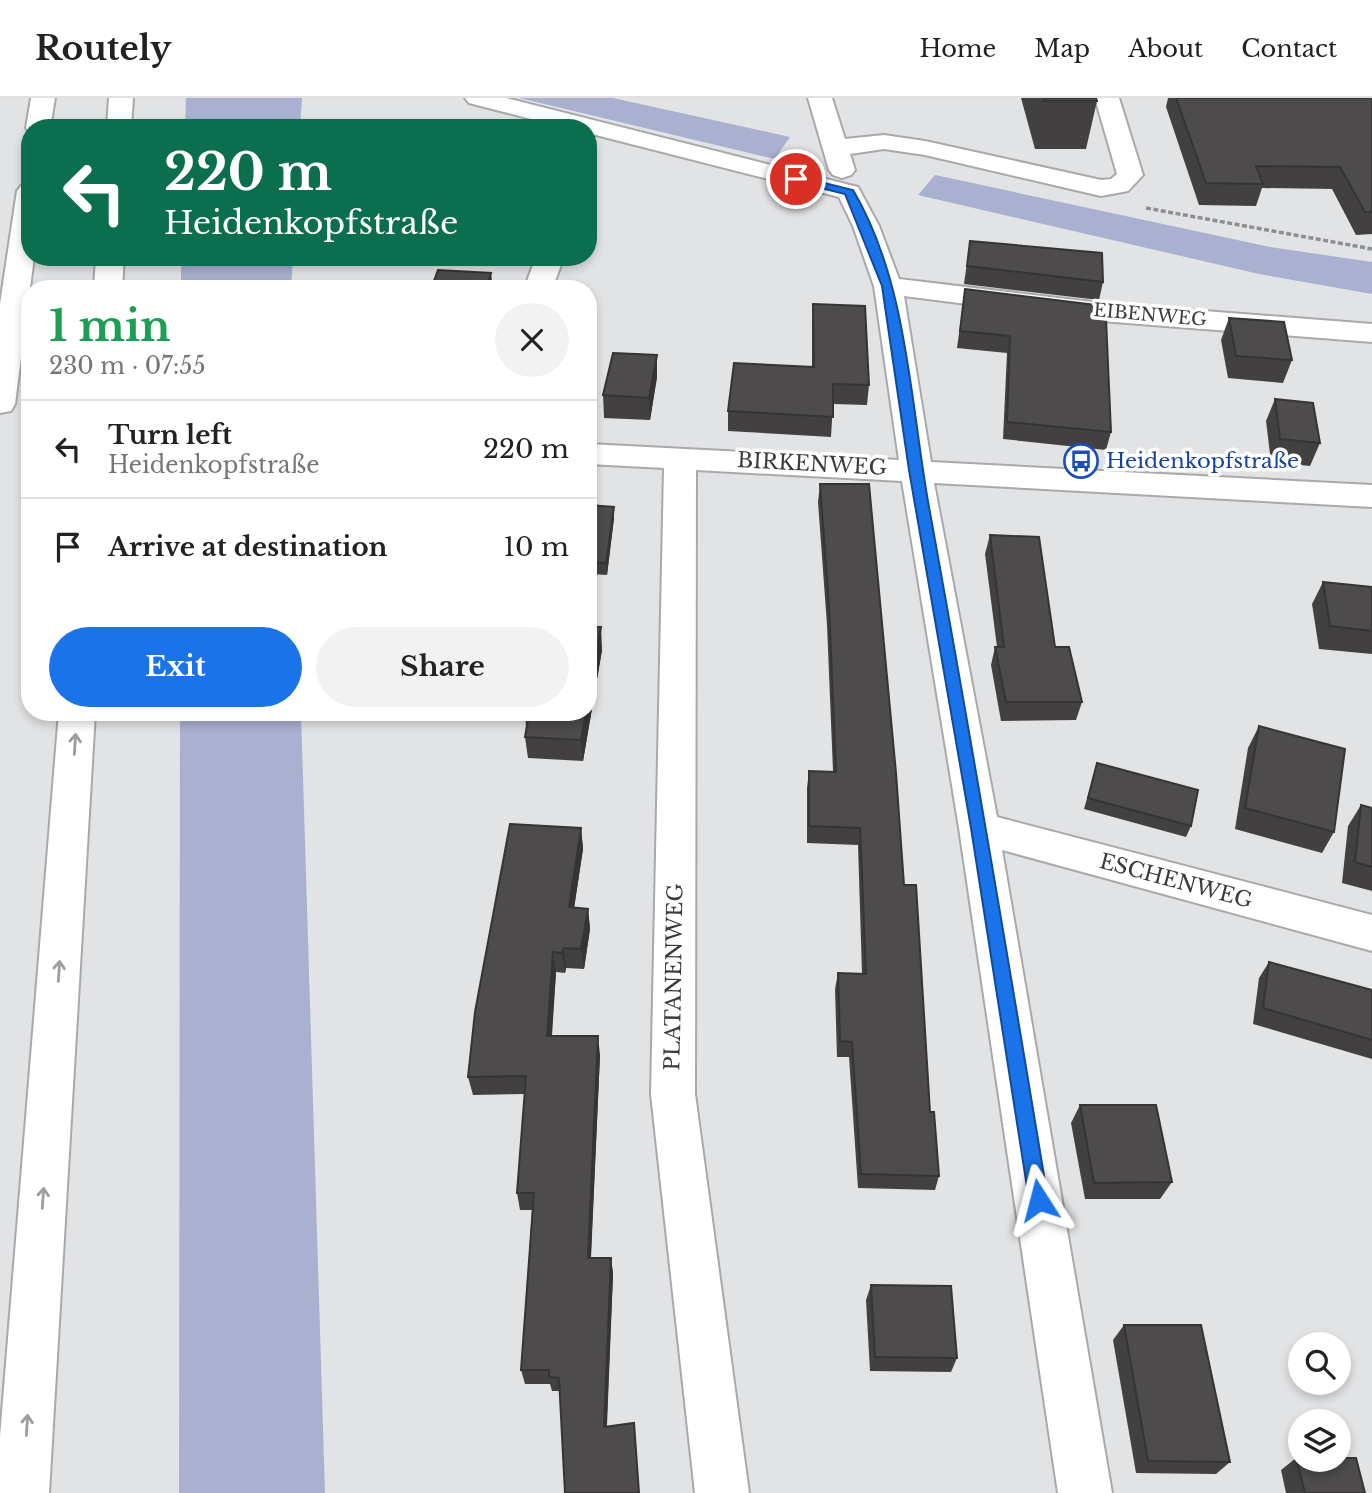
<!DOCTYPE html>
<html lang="en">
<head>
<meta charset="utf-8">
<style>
	:root { --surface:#fff; --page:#f2f2f2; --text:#222; --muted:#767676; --line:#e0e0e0; --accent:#1a73e8 }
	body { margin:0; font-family:"Libre Baskerville",serif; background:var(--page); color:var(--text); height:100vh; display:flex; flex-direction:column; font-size:26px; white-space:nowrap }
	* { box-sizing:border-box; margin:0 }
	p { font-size:23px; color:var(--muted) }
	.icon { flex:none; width:38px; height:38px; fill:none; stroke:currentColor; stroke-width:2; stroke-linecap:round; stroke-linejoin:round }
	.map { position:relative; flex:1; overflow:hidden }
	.side { position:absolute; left:21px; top:182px; width:576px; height:441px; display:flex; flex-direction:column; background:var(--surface); border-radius:28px; box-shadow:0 4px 10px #0003 }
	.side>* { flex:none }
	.top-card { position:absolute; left:21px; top:21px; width:576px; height:147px; border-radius:28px; box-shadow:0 4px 10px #0003; background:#0b6e4f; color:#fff; overflow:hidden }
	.controls { position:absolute; left:1288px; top:1234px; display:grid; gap:14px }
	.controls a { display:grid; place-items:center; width:63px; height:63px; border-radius:50%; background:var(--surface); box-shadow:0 4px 10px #0003; font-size:35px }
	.pin { position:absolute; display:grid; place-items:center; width:60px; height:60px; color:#fff; margin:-30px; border:4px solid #fff; border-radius:50%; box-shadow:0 2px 7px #0007 }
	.me { position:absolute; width:77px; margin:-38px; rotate:351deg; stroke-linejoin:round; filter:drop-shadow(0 0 5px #0008) }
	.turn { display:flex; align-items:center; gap:24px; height:147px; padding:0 28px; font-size:32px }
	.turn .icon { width:91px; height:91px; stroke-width:2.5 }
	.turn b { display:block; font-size:49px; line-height:60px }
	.round { display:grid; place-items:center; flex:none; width:74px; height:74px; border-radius:37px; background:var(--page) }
	.summary { display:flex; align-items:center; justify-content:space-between; height:119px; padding:0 28px }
	h1 { font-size:42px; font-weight:700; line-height:52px; color:#1e9e55 }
	.action { display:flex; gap:14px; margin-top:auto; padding:14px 28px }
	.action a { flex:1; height:80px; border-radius:42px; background:var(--accent); color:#fff; font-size:28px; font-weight:700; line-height:80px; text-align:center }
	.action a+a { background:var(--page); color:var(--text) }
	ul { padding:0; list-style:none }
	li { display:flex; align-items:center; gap:21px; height:98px; padding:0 28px; border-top:2px solid var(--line) }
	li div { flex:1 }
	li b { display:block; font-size:26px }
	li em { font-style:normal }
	header { display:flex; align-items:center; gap:42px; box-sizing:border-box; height:98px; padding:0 35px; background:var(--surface); border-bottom:2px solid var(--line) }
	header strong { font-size:33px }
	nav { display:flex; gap:38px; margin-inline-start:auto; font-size:24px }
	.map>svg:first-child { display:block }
	.green { fill:#aab0d0 }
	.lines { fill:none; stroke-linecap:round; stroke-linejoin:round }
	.minor-casing { stroke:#a8a9ab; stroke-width:4 }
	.highway-casing { stroke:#a8a9ab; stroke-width:4 }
	.path { stroke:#8d8e8f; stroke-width:3.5; stroke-dasharray:5 2.5; stroke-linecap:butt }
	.minor { fill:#fff; fill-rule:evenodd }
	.highway { fill:#fff; fill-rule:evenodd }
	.wall { fill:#424041 }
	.shaded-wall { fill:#363435 }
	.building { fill:#4d4b4c; stroke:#363435; stroke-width:2 }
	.oneway { stroke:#9c9d9e }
	.route { fill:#1a73e8; stroke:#114b97; stroke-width:2 }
	.labels { text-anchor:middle; stroke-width:7; stroke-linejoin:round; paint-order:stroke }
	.far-street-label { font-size:18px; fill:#3a3b3c; stroke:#fff }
	.transit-label { font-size:21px; fill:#164399; stroke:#fff; text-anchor:start }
	.street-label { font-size:21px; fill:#3a3b3c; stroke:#fff }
</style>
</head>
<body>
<header>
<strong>Routely</strong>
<nav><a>Home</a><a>Map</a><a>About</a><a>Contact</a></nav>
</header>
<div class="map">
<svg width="1372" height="1395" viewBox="0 0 1372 1395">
	<rect width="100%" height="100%" fill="#e2e3e5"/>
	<path class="green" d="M 186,0 L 302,0 L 300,30 L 185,30 Z
		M 519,0 L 613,0 L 790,39 L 775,61 Z
		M 935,77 L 1270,149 L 1372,164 L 1372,196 L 1259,176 L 918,97 Z
		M 181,159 L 293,159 L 291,191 L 181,191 Z
		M 180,614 L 301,614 L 325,1395 L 179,1395 Z"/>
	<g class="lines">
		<g class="minor-casing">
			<path id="minor" d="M 465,0 L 506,0 L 858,89 L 879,128 L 899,181 L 1101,205 L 1372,226 L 1372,244 L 1101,223 L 904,198 L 931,364 L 1372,387 L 1372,409 L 934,385 L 997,719 L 1372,817 L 1372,853 L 1002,752 L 1112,1395 L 1058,1395 L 959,730 L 902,383 L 696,372 L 695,996 L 749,1395 L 695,1395 L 651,996 L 664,370 L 588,366 L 588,346 L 899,362 L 874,188 L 853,128 L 839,99 L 588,35 L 588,30 L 566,30 L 469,5 Z
				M 808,0 L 832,0 L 845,41 L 884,37 L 925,43 L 1101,82 L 1111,81 L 1117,76 L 1095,0 L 1119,0 L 1143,77 L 1128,93 L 1101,98 L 925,57 L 884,51 L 850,56 L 855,72 L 851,77 L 842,80 L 833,77 L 829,72 Z
				M 536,159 L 564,159 L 552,191 L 524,191 Z"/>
		</g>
		<g class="highway-casing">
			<path id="highway" d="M 31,0 L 55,0 L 50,30 L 30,30 L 30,35 L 26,30 Z
				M 109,0 L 133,0 L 131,30 L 107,30 Z
				M 30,85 L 30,159 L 34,159 L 15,306 L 11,313 L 0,315 L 0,206 L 17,93 L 21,88 Z
				M 96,159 L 124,159 L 122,191 L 94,191 Z
				M 59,614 L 95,614 L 49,1395 L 0,1395 L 0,1339 Z"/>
		</g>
		<path class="path" d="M 1146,110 L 1372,151"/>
		<use href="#minor" class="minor"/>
		<use href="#highway" class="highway"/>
	</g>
	<path class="wall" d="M 1021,0 L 1096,0 L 1097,3 L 1086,51 L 1035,51 Z
		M 1168,0 L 1372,0 L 1372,136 L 1356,137 L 1332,91 L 1262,90 L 1256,108 L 1199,107 L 1166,9 Z
		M 970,143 L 1103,184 L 1099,202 L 964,186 Z
		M 965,191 L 1111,334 L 1106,352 L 1003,341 L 1007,255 L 957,250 Z
		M 813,206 L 869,287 L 867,307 L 833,306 L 831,339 L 728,333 L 728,313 L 812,269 L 812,226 Z
		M 1229,220 L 1292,262 L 1283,285 L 1228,280 L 1221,242 Z
		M 657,279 L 650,322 L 604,320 L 603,297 Z
		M 1275,301 L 1320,345 L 1310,368 L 1271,364 L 1266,323 Z
		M 820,386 L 904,787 L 930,1014 L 939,1078 L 935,1092 L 858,1090 L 849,959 L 837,959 L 835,891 L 838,875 L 862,876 L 858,747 L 807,745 L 807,690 L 809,673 L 833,673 L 827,527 L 818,404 Z
		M 588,407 L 614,420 L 607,477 L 588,476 Z
		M 990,437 L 1055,549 L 1082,604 L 1076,622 L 1001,623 L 991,567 L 995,549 L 997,549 L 985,456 Z
		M 1323,484 L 1372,489 L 1372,556 L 1319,551 L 1312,506 Z
		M 602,552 L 583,663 L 528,660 L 525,639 L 526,629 L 525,614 Z
		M 1259,628 L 1334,734 L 1322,755 L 1235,731 L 1248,650 Z
		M 1097,665 L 1191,728 L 1186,739 L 1084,711 Z
		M 1361,707 L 1372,710 L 1372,793 L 1342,785 L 1348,728 Z
		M 581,730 L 583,751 L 574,810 L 588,811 L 590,831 L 584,871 L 566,870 L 565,875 L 556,874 L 552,938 L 600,957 L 591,1160 L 611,1160 L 613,1176 L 607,1328 L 640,1395 L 560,1293 L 552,1293 L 550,1286 L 525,1286 L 521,1272 L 532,1112 L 520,1112 L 517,1095 L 525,996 L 473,997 L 468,979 Z
		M 1269,864 L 1372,892 L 1372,961 L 1253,926 L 1259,880 Z
		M 1080,1007 L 1172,1084 L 1160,1101 L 1085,1101 L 1071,1025 Z
		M 871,1187 L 957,1260 L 951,1274 L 870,1273 L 866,1202 Z
		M 1124,1227 L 1230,1364 L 1216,1376 L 1136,1375 L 1113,1242 Z
		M 1296,1360 L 1365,1395 L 1286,1395 L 1281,1372 Z"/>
	<path class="shaded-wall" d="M 491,175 L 493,191 L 486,191 Z
		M 657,257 L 657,279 L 650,322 L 649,300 Z
		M 614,409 L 614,420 L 607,477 L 606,465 Z
		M 601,529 L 602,552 L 583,663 L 581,642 L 586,614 L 588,614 L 588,603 Z
		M 581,730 L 583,751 L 571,830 L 569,809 Z
		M 588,811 L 590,831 L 584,871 L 581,851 Z
		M 564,850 L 566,870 L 565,875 L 562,855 Z
		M 553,854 L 556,874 L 550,957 L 547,938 Z
		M 598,938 L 600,957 L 590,1176 L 588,1160 Z
		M 611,1160 L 613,1176 L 606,1341 L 604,1329 Z"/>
	<path class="building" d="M 1044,0 L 1096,0 L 1097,3 L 1044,3 Z
		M 1176,0 L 1372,0 L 1372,114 L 1365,114 L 1340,69 L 1256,68 L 1263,86 L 1206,85 Z
		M 970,143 L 1102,155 L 1103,184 L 967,168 Z
		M 438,172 L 491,175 L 486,191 L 431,191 Z
		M 965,191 L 1104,208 L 1104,220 L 1106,221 L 1111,334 L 1007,324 L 1010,238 L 960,233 Z
		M 813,206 L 865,208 L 869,287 L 833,286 L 833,319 L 728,313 L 734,265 L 814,269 Z
		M 1229,220 L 1284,224 L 1292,262 L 1236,258 Z
		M 613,255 L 657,257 L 649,300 L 603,297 Z
		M 1275,301 L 1313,305 L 1320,345 L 1280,341 Z
		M 820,386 L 869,386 L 896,675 L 904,787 L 916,787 L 930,1014 L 934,1014 L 939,1078 L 861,1076 L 852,944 L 840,943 L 838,875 L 866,876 L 860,730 L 809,728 L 809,673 L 836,674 L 829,509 Z
		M 588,407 L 614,409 L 606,465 L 588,464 Z
		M 990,437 L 1039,439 L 1055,549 L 1069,549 L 1082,604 L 1006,604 L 995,549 L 1004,549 Z
		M 1323,484 L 1372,489 L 1372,533 L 1330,528 Z
		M 588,529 L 601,529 L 588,603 Z
		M 525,614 L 586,614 L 581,642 L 525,639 L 529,615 L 524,615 Z
		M 1259,628 L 1345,651 L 1334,734 L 1245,710 Z
		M 1097,665 L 1198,692 L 1191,728 L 1088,700 Z
		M 1361,707 L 1372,710 L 1372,769 L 1355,764 Z
		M 510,726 L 581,730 L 569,809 L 588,811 L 581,851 L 564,850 L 562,855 L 553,854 L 547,938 L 598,938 L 588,1160 L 611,1160 L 604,1329 L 634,1325 L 639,1395 L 565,1395 L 559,1280 L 549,1279 L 549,1272 L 521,1272 L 534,1095 L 517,1095 L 526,978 L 468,979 L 475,914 Z
		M 1269,864 L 1372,892 L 1372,942 L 1263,910 Z
		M 1080,1007 L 1156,1007 L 1172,1084 L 1094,1085 Z
		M 871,1187 L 951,1188 L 957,1260 L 875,1259 Z
		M 1124,1227 L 1201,1227 L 1230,1364 L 1148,1363 Z
		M 1296,1360 L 1300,1360 L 1300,1362 L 1339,1362 L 1339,1360 L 1356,1360 L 1365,1395 L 1305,1395 Z"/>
	<defs><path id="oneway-shaft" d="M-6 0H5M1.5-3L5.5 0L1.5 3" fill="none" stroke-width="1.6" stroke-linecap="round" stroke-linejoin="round" transform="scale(1.75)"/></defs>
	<g class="oneway">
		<use href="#oneway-shaft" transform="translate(75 646) rotate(-86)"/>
		<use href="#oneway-shaft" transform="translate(59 873) rotate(-86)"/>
		<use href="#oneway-shaft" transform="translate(43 1100) rotate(-86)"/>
		<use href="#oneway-shaft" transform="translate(27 1327) rotate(-86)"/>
	</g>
	<path class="route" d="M 796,78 L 853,92 C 908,185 910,304 929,409 C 971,640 1010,871 1048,1102 L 1045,1109 L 1039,1112 L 1032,1109 L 1029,1102 L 971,730 L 909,372 L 882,188 L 845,96 L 793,83 L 791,81 Z"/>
	<defs>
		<g id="bus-ring" transform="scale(1.75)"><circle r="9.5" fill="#fff" stroke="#1a4fb4" stroke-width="1.5"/><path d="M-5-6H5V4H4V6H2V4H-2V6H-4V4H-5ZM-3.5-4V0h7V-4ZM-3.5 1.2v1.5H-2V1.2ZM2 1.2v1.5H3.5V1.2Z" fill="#1a4fb4"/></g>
	</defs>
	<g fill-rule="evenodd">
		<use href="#bus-ring" x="1081" y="363"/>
	</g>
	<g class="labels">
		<g class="far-street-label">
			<text transform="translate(1150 217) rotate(5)" y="6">EIBENWEG</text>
		</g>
		<g class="transit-label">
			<text x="1106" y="370">Heidenkopfstraße</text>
		</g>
		<g class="street-label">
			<text transform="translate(812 366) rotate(3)" y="7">BIRKENWEG</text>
			<text transform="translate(1176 783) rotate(15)" y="7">ESCHENWEG</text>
			<text transform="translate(674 879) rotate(-89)" y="7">PLATANENWEG</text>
		</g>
	</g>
</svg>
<div class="controls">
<a><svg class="icon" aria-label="search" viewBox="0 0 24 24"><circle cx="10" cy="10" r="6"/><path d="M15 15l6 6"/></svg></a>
<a><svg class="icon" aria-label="layers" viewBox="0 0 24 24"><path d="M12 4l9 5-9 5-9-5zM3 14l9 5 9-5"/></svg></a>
</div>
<div class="pin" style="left:796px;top:81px;background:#d93025"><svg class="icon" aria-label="arrive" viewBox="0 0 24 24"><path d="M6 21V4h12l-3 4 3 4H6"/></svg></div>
<svg class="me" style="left:1039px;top:1102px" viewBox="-20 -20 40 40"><path d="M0-17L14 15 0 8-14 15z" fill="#1a73e8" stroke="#fff" stroke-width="4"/></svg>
<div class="top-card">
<div class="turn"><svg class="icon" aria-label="left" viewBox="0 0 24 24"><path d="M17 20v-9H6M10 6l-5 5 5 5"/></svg><div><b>220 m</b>Heidenkopfstraße</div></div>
</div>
<section class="side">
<div class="summary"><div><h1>1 min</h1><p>230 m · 07:55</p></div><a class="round"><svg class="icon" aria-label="close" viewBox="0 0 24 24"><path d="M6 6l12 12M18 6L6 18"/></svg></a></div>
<ul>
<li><svg class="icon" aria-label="left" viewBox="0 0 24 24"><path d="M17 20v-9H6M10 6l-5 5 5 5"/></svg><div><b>Turn left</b><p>Heidenkopfstraße</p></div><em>220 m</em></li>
<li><svg class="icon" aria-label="arrive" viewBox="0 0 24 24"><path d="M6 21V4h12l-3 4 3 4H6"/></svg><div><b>Arrive at destination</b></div><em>10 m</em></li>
</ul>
<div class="action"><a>Exit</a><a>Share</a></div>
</section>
</div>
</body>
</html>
